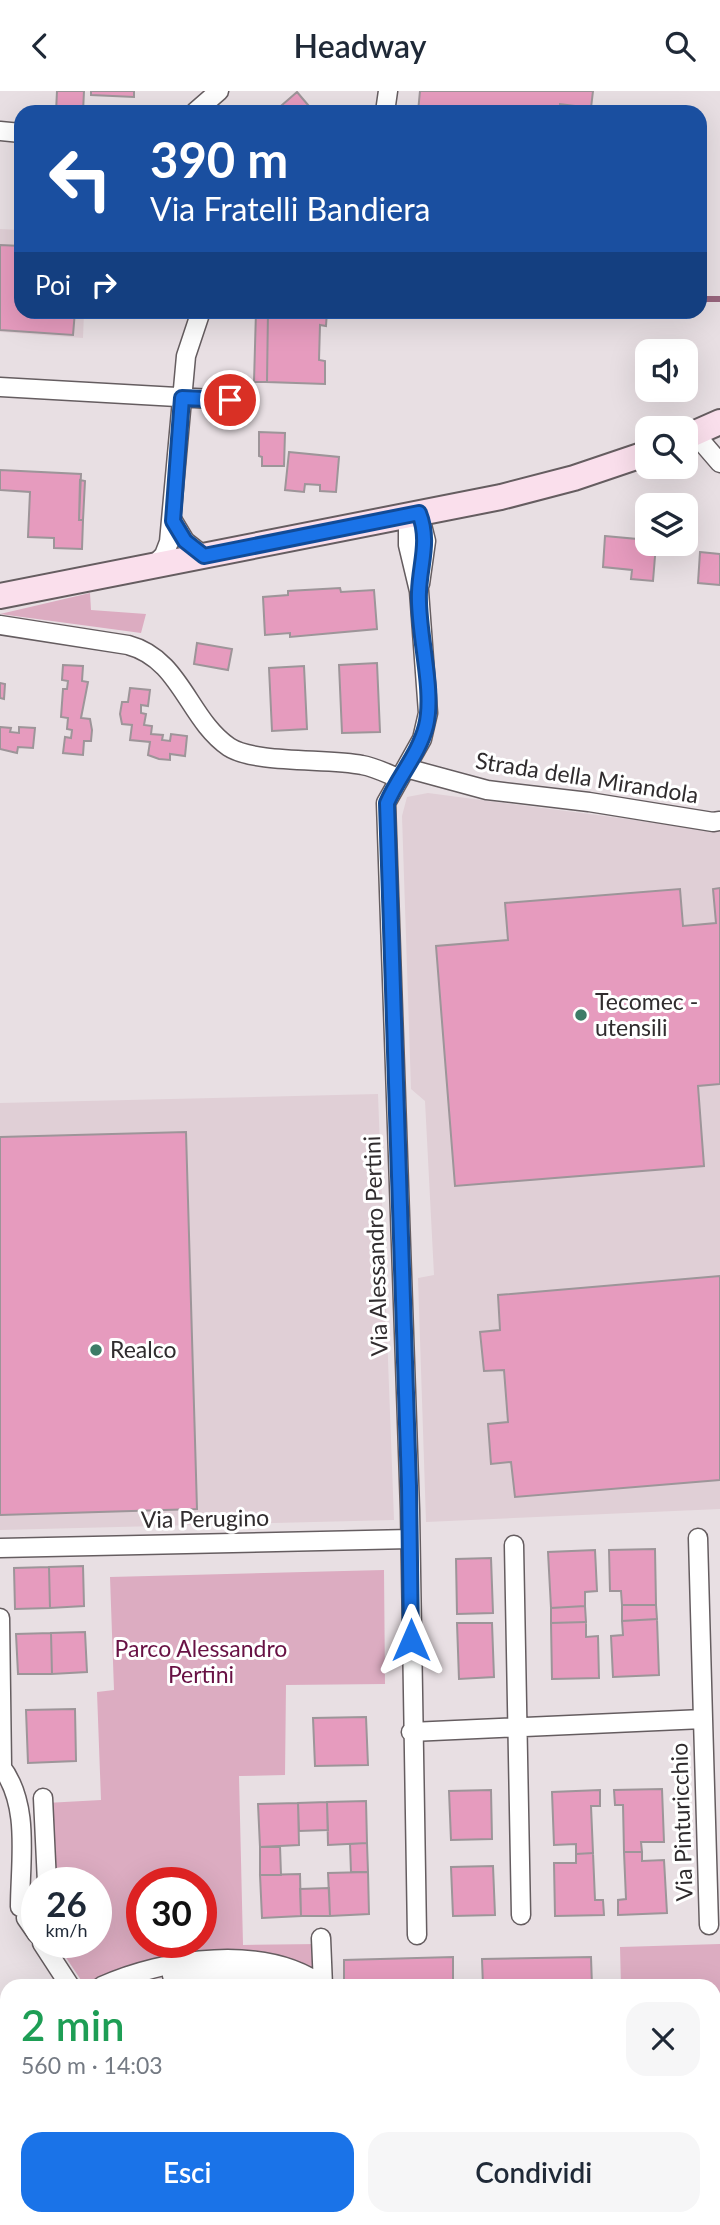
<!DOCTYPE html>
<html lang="it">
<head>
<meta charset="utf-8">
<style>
	:root { --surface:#fff; --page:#f6f6f7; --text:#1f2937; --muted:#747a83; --accent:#1a73e8 }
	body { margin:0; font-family:Lato,sans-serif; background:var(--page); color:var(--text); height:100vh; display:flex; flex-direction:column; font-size:26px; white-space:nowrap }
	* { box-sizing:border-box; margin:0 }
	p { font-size:23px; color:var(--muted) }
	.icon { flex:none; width:38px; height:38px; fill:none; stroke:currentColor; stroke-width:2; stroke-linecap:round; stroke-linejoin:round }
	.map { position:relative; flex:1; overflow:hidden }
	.details { position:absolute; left:0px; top:1888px; width:721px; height:247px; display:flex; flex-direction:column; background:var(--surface); border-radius:21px 21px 0 0; box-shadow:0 7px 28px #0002 }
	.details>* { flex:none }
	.banner { position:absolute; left:14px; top:14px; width:693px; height:214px; border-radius:21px; box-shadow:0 7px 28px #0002; background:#1a4fa0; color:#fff; overflow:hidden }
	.fabs { position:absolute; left:635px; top:248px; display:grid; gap:14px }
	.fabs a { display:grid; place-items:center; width:63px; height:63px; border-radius:14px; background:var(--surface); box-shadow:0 7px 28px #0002; font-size:35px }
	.speed { position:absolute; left:21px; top:1776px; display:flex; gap:14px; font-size:35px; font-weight:700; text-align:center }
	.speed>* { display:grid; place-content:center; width:91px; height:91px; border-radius:50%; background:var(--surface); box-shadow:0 7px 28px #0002; line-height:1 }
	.speed small { font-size:18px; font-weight:400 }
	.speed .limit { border:10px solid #d22; background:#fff; color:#111 }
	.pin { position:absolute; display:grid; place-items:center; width:60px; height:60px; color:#fff; margin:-30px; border:4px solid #fff; border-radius:50%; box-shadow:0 2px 7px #0007 }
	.me { position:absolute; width:77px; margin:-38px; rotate:0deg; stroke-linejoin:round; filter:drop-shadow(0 0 5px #0008) }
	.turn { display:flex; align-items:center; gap:24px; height:147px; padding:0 21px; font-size:32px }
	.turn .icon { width:91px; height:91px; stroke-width:2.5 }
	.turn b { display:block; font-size:49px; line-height:60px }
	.then { display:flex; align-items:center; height:66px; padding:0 21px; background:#0003; gap:14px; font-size:26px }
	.round { display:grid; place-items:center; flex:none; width:74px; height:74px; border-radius:21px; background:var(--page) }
	.overview { display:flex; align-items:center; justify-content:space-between; height:119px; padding:0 21px }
	h1 { font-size:42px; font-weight:600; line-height:52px; color:#1e9e55 }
	.action { display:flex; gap:14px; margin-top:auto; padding:14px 21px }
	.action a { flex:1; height:80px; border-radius:21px; background:var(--accent); color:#fff; font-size:28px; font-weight:600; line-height:80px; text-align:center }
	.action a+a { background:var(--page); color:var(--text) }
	header { display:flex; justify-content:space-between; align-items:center; height:91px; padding:0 21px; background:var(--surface); font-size:32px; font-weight:600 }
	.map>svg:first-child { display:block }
	.built { fill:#e0cfd6 }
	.green { fill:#dcacc1; fill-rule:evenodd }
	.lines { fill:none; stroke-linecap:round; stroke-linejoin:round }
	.stream { stroke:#98657d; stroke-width:6 }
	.building { fill:#e69bbe; stroke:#9d9599; stroke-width:2 }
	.street-casing { stroke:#655d60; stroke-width:21 }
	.secondary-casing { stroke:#655d60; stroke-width:28 }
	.street { stroke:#fff; stroke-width:18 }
	.secondary { stroke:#fadfec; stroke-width:24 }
	.route-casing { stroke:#114b97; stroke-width:18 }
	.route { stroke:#1a73e8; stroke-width:12 }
	.poi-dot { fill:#3d7b67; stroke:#fff; stroke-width:2.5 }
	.labels { text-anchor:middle; stroke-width:6; stroke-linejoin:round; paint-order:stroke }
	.street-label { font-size:23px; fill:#302c2e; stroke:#fff }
	.poi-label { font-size:23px; fill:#302c2e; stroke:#fff; text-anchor:start }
	.park-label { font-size:23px; fill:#681144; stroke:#fff }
</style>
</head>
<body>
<header><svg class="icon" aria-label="back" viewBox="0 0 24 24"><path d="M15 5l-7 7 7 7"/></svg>Headway<svg class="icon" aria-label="search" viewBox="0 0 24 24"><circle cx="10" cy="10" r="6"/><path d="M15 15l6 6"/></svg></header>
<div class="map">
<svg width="720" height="2134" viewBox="0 0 720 2134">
	<rect width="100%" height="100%" fill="#e8dfe3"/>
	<path class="built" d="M 0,138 L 21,139 L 21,220 L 84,221 L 83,247 L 0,241 Z
		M 428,702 L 720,740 L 720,1418 L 426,1431 L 418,1187 L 434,1184 L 425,1010 L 411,998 L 402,725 L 407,706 Z
		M 378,1003 L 394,1429 L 0,1439 L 0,1012 Z"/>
	<path class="green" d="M 90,502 L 91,519 L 146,523 L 141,542 L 0,523 Z
		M 384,1479 L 385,1593 L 286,1594 L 285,1684 L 239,1685 L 243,1854 L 320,1853 L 322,1895 L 197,1868 L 101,1895 L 85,1895 L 63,1862 L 62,1852 L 96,1852 L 96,1792 L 50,1792 L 46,1712 L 101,1709 L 97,1601 L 114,1599 L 110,1486 ZM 142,1792 L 201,1792 L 201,1852 L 142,1852 Z
		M 720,1853 L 720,2006 L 714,2006 L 714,1895 L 621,1895 L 620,1856 Z"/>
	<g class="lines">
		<path class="stream" d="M 700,208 L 720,208"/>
	</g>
	<path class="building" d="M 57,0 L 84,0 L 83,21 L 56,21 Z
		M 91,0 L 134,0 L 134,6 L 91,4 Z
		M 420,0 L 593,0 L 591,17 L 560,13 L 559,21 L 418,21 Z
		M 297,1 L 314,21 L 274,21 Z
		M 0,154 L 21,155 L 21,220 L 75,220 L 73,244 L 0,239 Z
		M 256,220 L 268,220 L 267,291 L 254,291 Z
		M 268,220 L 327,220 L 326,235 L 320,234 L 319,269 L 325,270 L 325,293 L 267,291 Z
		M 259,341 L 285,342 L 284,375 L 262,375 L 262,366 L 259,365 Z
		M 289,361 L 339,366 L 336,401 L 320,400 L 320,394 L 305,393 L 304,401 L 285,399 Z
		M 0,379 L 81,383 L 79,429 L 83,429 L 82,458 L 54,457 L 54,447 L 28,446 L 30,401 L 0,399 Z
		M 80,389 L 85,390 L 83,429 L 79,429 Z
		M 605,445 L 648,449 L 648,453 L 656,453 L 653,490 L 631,488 L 632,479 L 603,476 Z
		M 700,461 L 720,463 L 720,494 L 698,492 Z
		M 340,497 L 341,501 L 374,499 L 377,538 L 290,546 L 290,542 L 265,544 L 263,506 L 288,504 L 288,500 Z
		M 197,552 L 232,558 L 228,579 L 194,573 Z
		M 377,572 L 380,641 L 342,642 L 339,574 Z
		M 63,574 L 83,575 L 82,590 L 88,591 L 81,627 L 90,628 L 92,639 L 91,650 L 84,650 L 83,664 L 63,662 L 65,646 L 71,647 L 72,639 L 67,638 L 68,627 L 61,626 L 63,598 L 67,598 L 68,590 L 62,589 Z
		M 304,575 L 307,638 L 272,640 L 269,577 Z
		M 0,592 L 5,593 L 4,608 L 0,607 Z
		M 130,597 L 150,599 L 148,615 L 141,614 L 141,622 L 146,623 L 144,634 L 152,635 L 151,643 L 163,644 L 162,649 L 170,650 L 171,643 L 187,645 L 185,665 L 170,663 L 170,669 L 159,668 L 148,664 L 150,651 L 130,649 L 132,634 L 122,633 L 120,623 L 122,611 L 128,611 Z
		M 0,636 L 11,637 L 10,641 L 19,642 L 19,636 L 35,637 L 33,657 L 18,656 L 17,662 L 0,658 Z
		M 720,797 L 720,993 L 698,995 L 704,1075 L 455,1095 L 436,855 L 508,849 L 505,812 L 680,798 L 683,835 L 716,832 L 713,798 Z
		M 186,1041 L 197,1418 L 0,1424 L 0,1046 Z
		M 720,1185 L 720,1389 L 515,1406 L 511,1371 L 491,1373 L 488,1333 L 508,1331 L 504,1279 L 484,1280 L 480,1241 L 500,1239 L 498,1204 Z
		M 655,1458 L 656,1514 L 622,1514 L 621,1500 L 610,1500 L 609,1459 Z
		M 595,1459 L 597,1500 L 585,1501 L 585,1515 L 551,1517 L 548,1461 Z
		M 491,1467 L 493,1522 L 457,1523 L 456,1468 Z
		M 83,1475 L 84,1515 L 50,1517 L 49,1476 Z
		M 49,1476 L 50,1517 L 15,1518 L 14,1477 Z
		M 622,1514 L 656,1514 L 657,1528 L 622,1530 Z
		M 585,1515 L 586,1531 L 551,1532 L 551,1517 Z
		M 657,1528 L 659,1584 L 613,1586 L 611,1545 L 623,1544 L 622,1530 Z
		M 586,1531 L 586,1546 L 598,1545 L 599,1587 L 552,1588 L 551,1532 Z
		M 457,1532 L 492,1532 L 494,1586 L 459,1588 Z
		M 85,1541 L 87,1581 L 52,1583 L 51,1542 Z
		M 51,1542 L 52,1583 L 18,1583 L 16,1543 Z
		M 75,1618 L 76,1670 L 28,1672 L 26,1619 Z
		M 366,1626 L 368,1674 L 315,1675 L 313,1627 Z
		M 662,1698 L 664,1751 L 641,1751 L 642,1761 L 624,1761 L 623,1714 L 615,1714 L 614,1699 Z
		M 491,1699 L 492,1748 L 451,1749 L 449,1700 Z
		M 600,1699 L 600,1715 L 591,1715 L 593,1762 L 576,1763 L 576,1753 L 554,1754 L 552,1701 Z
		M 366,1710 L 367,1752 L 328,1754 L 327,1711 Z
		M 327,1711 L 328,1739 L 299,1740 L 298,1712 Z
		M 298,1712 L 299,1754 L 260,1756 L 258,1713 Z
		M 367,1752 L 368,1781 L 351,1781 L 350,1753 Z
		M 280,1755 L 281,1784 L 260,1784 L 260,1756 Z
		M 624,1761 L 642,1761 L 642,1770 L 664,1769 L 667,1822 L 618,1824 L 618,1809 L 626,1808 Z
		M 593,1762 L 595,1809 L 603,1809 L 604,1824 L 555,1825 L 554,1772 L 576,1772 L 576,1763 Z
		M 493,1775 L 495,1824 L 453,1825 L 451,1776 Z
		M 368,1781 L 369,1823 L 330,1825 L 328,1782 Z
		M 300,1783 L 301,1825 L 262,1827 L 260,1784 Z
		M 329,1797 L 330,1825 L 301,1825 L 300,1798 Z
		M 453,1866 L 453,1895 L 344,1895 L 344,1869 Z
		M 591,1866 L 592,1895 L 483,1895 L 482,1868 Z
		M 88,2128 L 141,2128 L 143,2134 L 90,2134 Z"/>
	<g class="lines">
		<g class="street-casing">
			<path id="street" d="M 195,21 L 219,0
				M 385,21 L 388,0
				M 0,40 L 21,42
				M 0,296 L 230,309
				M 695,343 L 720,372
				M 419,422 L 426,450 L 420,493
				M 173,430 L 185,450 L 204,465
				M 154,474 L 164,464 L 169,451 L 186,265 L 201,220
				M 0,534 L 128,554 C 181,568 188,628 229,656 C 255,673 329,667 362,674 C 374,676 386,682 398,687
				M 406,677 L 487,699 L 589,711 L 713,731 L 720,730
				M 698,1447 L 703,1628
				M 514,1454 L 521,1824
				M 0,1457 L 410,1448
				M 0,1527 L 2,1676
				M 411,1641 L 703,1628 L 709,1834
				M 0,1674 C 31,1713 20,1770 20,1816
				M 43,1707 L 47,1792
				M 26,1827 L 37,1843
				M 417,1844 L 410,1419 L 386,712 L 422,648 L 428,622 L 419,500 L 408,454 L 408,437 L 419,422
				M 321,1847 L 323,1895
				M 42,1852 L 70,1895
				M 172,1885 L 257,1880 L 299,1895
				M 102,1895 C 164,1867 266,1852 323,1895
				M 0,2013 L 7,2001
				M 0,2109 L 7,2114
				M 28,2128 L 37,2134"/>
		</g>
		<g class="secondary-casing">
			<path id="secondary" d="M 686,346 L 720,331
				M 0,505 L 501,406 L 574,387 L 648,362"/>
		</g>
		<use href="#street" class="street"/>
		<use href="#secondary" class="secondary"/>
	</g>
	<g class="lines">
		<g class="route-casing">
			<path id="route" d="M 230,309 L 182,307 L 173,430 L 185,450 L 204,465 L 419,422 C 430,450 420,472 419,501 C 417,541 435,598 426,635 C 419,663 398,686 387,712 L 409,1395 L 411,1549"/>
		</g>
		<use href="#route" class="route"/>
	</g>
	<g class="poi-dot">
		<circle cx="581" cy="924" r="7"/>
		<circle cx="96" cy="1259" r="7"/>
	</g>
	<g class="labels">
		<g class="street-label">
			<text transform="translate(587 687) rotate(9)" y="8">Strada della Mirandola</text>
			<text transform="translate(376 1155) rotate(-92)" y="8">Via Alessandro Pertini</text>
			<text transform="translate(205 1428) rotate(-1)" y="8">Via Perugino</text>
			<text transform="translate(682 1731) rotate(-92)" y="8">Via Pinturicchio</text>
		</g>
		<g class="poi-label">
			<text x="595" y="919">Tecomec -<tspan x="595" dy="26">utensili</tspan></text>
			<text x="110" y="1267">Realco</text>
		</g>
		<g class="park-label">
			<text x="201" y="1566">Parco Alessandro<tspan x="201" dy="26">Pertini</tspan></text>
		</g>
	</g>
</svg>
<div class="fabs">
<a><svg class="icon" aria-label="sound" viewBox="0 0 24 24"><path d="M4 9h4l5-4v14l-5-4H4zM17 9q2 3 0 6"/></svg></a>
<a><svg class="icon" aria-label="search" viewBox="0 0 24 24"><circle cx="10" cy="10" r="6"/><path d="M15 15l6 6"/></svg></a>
<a><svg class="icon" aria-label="layers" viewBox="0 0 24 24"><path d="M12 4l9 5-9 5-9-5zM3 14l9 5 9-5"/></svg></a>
</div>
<div class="speed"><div>26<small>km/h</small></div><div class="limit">30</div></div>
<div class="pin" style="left:230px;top:309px;background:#d93025"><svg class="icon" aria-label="arrive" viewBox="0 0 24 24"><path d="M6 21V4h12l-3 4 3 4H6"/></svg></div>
<svg class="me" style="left:411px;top:1549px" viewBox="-20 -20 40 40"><path d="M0-17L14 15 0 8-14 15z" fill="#1a73e8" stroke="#fff" stroke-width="4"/></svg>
<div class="banner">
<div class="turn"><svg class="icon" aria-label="left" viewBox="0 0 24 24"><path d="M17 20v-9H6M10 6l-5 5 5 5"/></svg><div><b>390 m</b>Via Fratelli Bandiera</div></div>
<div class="then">Poi<svg class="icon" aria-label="right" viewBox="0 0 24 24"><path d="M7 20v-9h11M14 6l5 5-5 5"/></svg></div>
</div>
<section class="details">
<div class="overview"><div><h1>2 min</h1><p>560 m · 14:03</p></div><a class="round"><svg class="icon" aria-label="close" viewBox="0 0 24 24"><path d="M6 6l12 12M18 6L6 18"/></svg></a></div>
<div class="action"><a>Esci</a><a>Condividi</a></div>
</section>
</div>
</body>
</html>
